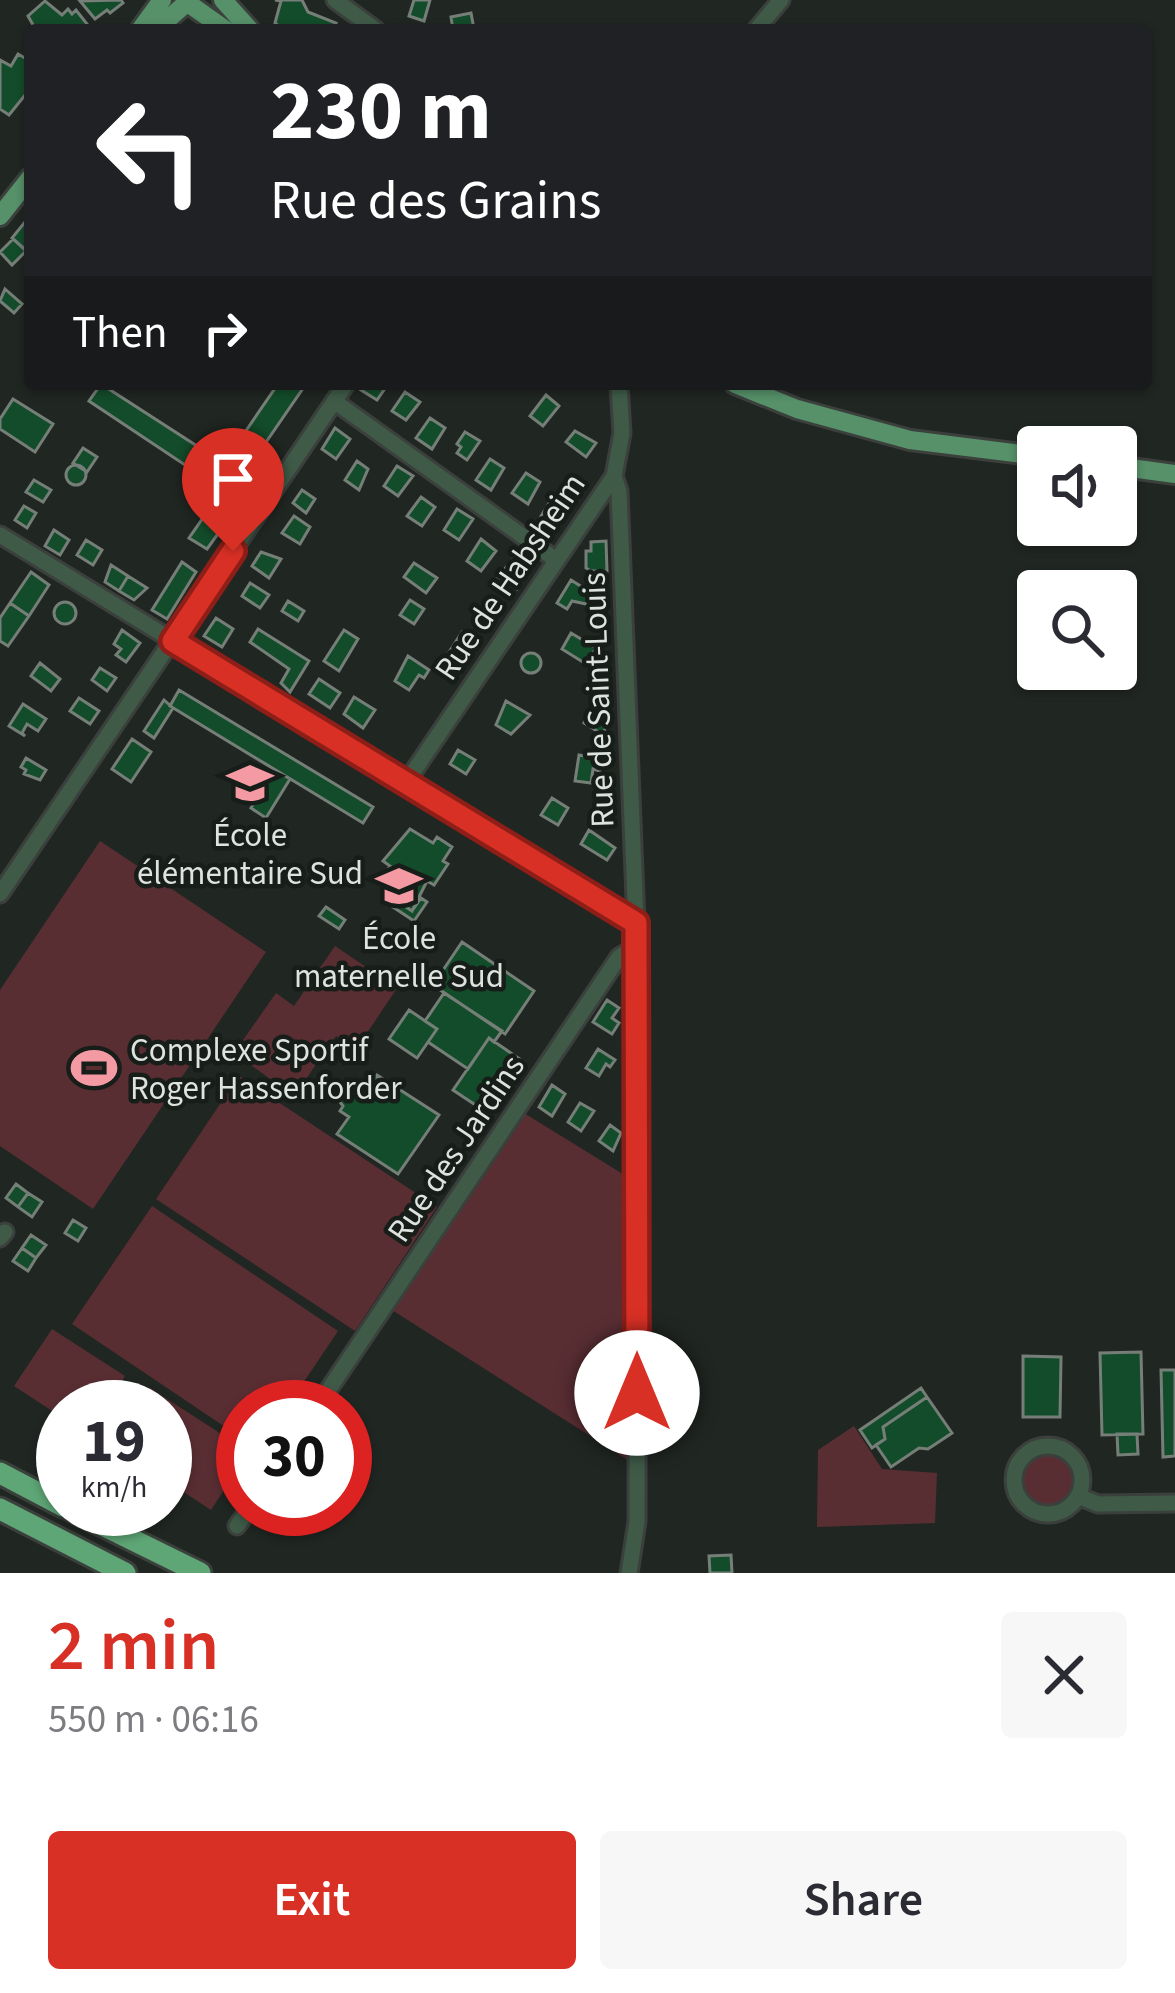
<!DOCTYPE html>
<html lang="en">
<head>
<meta charset="utf-8">
<style>
	:root { --surface:#fff; --page:#f7f7f7; --text:#2b2b33; --muted:#7c7c81; --accent:#d93025 }
	body { margin:0; font-family:"Source Sans 3",sans-serif; background:var(--page); color:var(--text); height:100vh; display:flex; flex-direction:column; font-size:45px; white-space:nowrap }
	* { box-sizing:border-box; margin:0 }
	p { font-size:39px; color:var(--muted) }
	.icon { flex:none; width:66px; height:66px; fill:none; stroke:currentColor; stroke-width:2; stroke-linecap:round; stroke-linejoin:round }
	.map { position:relative; height:1573px; overflow:hidden }
	.side { display:flex; flex-direction:column; background:var(--surface); flex:1 }
	.side>* { flex:none }
	.banner { position:absolute; left:24px; top:24px; width:1128px; height:366px; border-radius:12px; box-shadow:0 3px 9px #0004; background:#202124; color:#fff; overflow:hidden }
	.tools { position:absolute; left:1017px; top:426px; display:grid; gap:24px }
	.tools a { display:grid; place-items:center; width:120px; height:120px; border-radius:12px; background:var(--surface); box-shadow:0 3px 9px #0004; font-size:60px }
	.speed { position:absolute; left:36px; top:1380px; display:flex; gap:24px; font-size:60px; font-weight:700; text-align:center }
	.speed>* { display:grid; place-content:center; width:156px; height:156px; border-radius:50%; background:var(--surface); box-shadow:0 3px 9px #0004; line-height:1 }
	.speed small { font-size:30px; font-weight:400 }
	.speed .limit { border:18px solid #d22; background:#fff; color:#111 }
	.pin { position:absolute; display:grid; place-items:center; width:102px; height:102px; color:#fff; margin:-123px -51px; border-radius:50% 50% 50% 0; rotate:-45deg; box-shadow:0 0 12px #0007 }
	.pin .icon { rotate:45deg }
	.me { position:absolute; width:132px; margin:-66px; rotate:0deg; stroke-linejoin:round; filter:drop-shadow(0 0 9px #0008) }
	.turn { display:flex; align-items:center; gap:42px; height:252px; padding:0 48px; font-size:54px }
	.turn .icon { width:156px; height:156px; stroke-width:2.5 }
	.turn b { display:block; font-size:84px; line-height:102px }
	.then { display:flex; align-items:center; height:114px; padding:0 48px; background:#0003; gap:24px; font-size:45px }
	.round { display:grid; place-items:center; flex:none; width:126px; height:126px; border-radius:12px; background:var(--page) }
	.headline { display:flex; align-items:center; justify-content:space-between; height:204px; padding:0 48px }
	h1 { font-size:72px; font-weight:600; line-height:90px; color:var(--accent) }
	.action { display:flex; gap:24px; margin-top:auto; padding:24px 48px }
	.action a { flex:1; height:138px; border-radius:12px; background:var(--accent); color:#fff; font-size:48px; font-weight:600; line-height:138px; text-align:center }
	.action a+a { background:var(--page); color:var(--text) }
	.map>svg:first-child { display:block }
	.green { fill:#592e33 }
	.building { fill:#134c2a; stroke:#767e78; stroke-width:3 }
	.lines { fill:none; stroke-linecap:round; stroke-linejoin:round }
	.minor-casing { stroke:#3b403d; stroke-width:21 }
	.major-casing { stroke:#3b403d; stroke-width:24 }
	.highway-casing { stroke:#3b403d; stroke-width:27 }
	.minor { stroke:#3f5b48; stroke-width:15 }
	.major { stroke:#569169; stroke-width:18 }
	.highway { stroke:#5ea676; stroke-width:21 }
	.route-casing { stroke:#8d1f18; stroke-width:30 }
	.route { stroke:#d93025; stroke-width:21 }
	.labels { text-anchor:middle; stroke-width:9; stroke-linejoin:round; paint-order:stroke }
	.street-label { font-size:33px; fill:#dfe3e0; stroke:#171d18 }
	.poi-label { font-size:33px; fill:#dfe3e0; stroke:#171d18 }
</style>
</head>
<body>
<div class="map">
<svg width="1175" height="1573" viewBox="0 0 1175 1573">
	<rect width="100%" height="100%" fill="#202622"/>
	<path class="green" d="M 100,841 L 266,952 L 93,1209 L 0,1146 L 0,990 Z
		M 335,946 L 397,988 L 357,1048 L 336,1036 L 294,1096 L 234,1053 L 276,993 L 294,1006 Z
		M 239,1076 L 437,1207 L 355,1331 L 156,1199 Z
		M 524,1113 L 639,1184 L 631,1462 L 392,1310 Z
		M 152,1206 L 338,1331 L 287,1407 L 243,1407 L 243,1439 L 72,1324 Z
		M 52,1329 L 125,1376 L 104,1407 L 63,1407 L 63,1418 L 14,1386 Z
		M 150,1388 L 243,1448 L 243,1461 L 211,1510 L 165,1480 L 165,1407 L 138,1407 Z
		M 854,1426 L 882,1469 L 937,1473 L 935,1523 L 817,1527 L 818,1450 Z
		M1018 1478a29 29 0 1 1 58 0a29 29 0 1 1-58 0Z"/>
	<path class="building" d="M 121,0 L 123,3 L 110,13 L 107,10 L 95,19 L 80,1 Z
		M 275,0 L 302,0 L 308,12 L 336,23 L 333,30 L 284,30 L 275,23 L 281,1 Z
		M 414,0 L 430,0 L 424,21 L 409,16 Z
		M 45,1 L 62,15 L 68,9 L 72,14 L 76,10 L 87,24 L 80,30 L 36,30 L 28,16 Z
		M 471,13 L 474,29 L 453,30 L 451,17 Z
		M 18,54 L 30,61 L 30,89 L 9,115 L 0,109 L 0,60 L 11,66 Z
		M 25,222 L 30,227 L 28,252 L 12,238 Z
		M 13,239 L 26,251 L 12,265 L 0,252 Z
		M 5,289 L 22,304 L 14,313 L 0,301 Z
		M 101,384 L 197,446 L 185,465 L 89,401 Z
		M 278,384 L 306,384 L 251,464 L 232,451 Z
		M 365,384 L 386,384 L 386,387 L 377,400 L 361,390 Z
		M 405,392 L 420,402 L 406,420 L 392,411 Z
		M 546,395 L 559,406 L 543,426 L 530,416 Z
		M 13,399 L 53,424 L 35,452 L 0,429 L 0,419 Z
		M 430,418 L 445,428 L 432,449 L 416,438 Z
		M 335,428 L 350,439 L 336,459 L 322,449 Z
		M 575,431 L 596,443 L 586,457 L 566,442 Z
		M 465,432 L 480,441 L 467,460 L 457,453 L 461,447 L 457,444 Z
		M 83,448 L 97,457 L 87,472 L 73,463 Z
		M 490,459 L 504,468 L 491,490 L 476,480 Z
		M 357,461 L 368,469 L 359,490 L 345,480 Z
		M66 475a10 10 0 1 1 20 0a10 10 0 1 1-20 0Z
		M 397,466 L 413,476 L 398,496 L 384,486 Z
		M 526,473 L 540,482 L 528,504 L 512,493 Z
		M 34,480 L 51,490 L 43,502 L 26,492 Z
		M 302,490 L 315,499 L 306,513 L 293,503 Z
		M 421,497 L 435,507 L 422,526 L 407,516 Z
		M 551,500 L 566,509 L 553,531 L 538,521 Z
		M 24,506 L 36,513 L 27,528 L 15,520 Z
		M 457,509 L 473,519 L 459,540 L 444,530 Z
		M 294,516 L 310,527 L 300,544 L 282,533 Z
		M 203,518 L 220,531 L 207,549 L 189,538 Z
		M 54,530 L 69,540 L 60,555 L 45,546 Z
		M 481,539 L 496,551 L 481,571 L 467,561 Z
		M 86,540 L 102,550 L 93,565 L 77,555 Z
		M 606,541 L 607,571 L 591,571 L 586,568 L 586,551 L 591,551 L 591,542 Z
		M 261,552 L 281,559 L 269,578 L 252,566 Z
		M 513,559 L 529,570 L 517,589 L 498,577 Z
		M 182,562 L 196,572 L 167,619 L 152,610 Z
		M 414,563 L 437,578 L 426,593 L 404,577 Z
		M 111,565 L 128,576 L 119,591 L 105,582 Z
		M 31,572 L 49,585 L 29,616 L 10,603 Z
		M 128,576 L 147,588 L 134,600 L 119,591 Z
		M 571,580 L 593,594 L 586,604 L 572,601 L 567,609 L 557,603 Z
		M 250,583 L 269,595 L 260,608 L 242,596 Z
		M 410,600 L 424,609 L 414,624 L 400,615 Z
		M 288,601 L 304,611 L 298,621 L 282,611 Z
		M54 613a11 11 0 1 1 22 0a11 11 0 1 1-22 0Z
		M 10,603 L 29,616 L 8,646 L 0,641 L 0,618 Z
		M 216,618 L 233,629 L 222,647 L 204,636 Z
		M 258,629 L 309,661 L 290,692 L 281,683 L 289,669 L 250,642 Z
		M 122,630 L 140,643 L 126,662 L 116,655 L 121,649 L 114,644 Z
		M 344,630 L 358,639 L 339,671 L 324,661 Z
		M 462,632 L 477,642 L 463,662 L 449,652 Z
		M 571,633 L 596,648 L 586,664 L 562,649 Z
		M521 663a10 10 0 1 1 20 0a10 10 0 1 1-20 0Z
		M 408,656 L 429,670 L 424,678 L 419,675 L 409,690 L 395,681 Z
		M 40,663 L 60,679 L 51,691 L 31,676 Z
		M 100,668 L 116,678 L 107,691 L 92,680 Z
		M 319,679 L 340,693 L 330,708 L 309,694 Z
		M 179,690 L 373,807 L 363,823 L 170,706 Z
		M 354,697 L 375,710 L 363,728 L 344,714 Z
		M 79,698 L 99,711 L 90,724 L 70,711 Z
		M 164,700 L 173,708 L 154,738 L 144,731 Z
		M 506,701 L 530,715 L 511,734 L 496,725 Z
		M 23,704 L 46,719 L 38,731 L 27,724 L 22,733 L 25,736 L 9,726 Z
		M 593,708 L 611,720 L 602,734 L 584,723 Z
		M 132,739 L 151,752 L 131,782 L 112,769 Z
		M 458,750 L 475,760 L 466,774 L 450,764 Z
		M 579,755 L 602,759 L 600,771 L 593,769 L 591,783 L 575,781 Z
		M 26,758 L 46,770 L 40,780 L 24,774 L 26,770 L 21,767 Z
		M 274,769 L 290,779 L 266,818 L 251,808 Z
		M 552,798 L 568,808 L 558,825 L 541,815 Z
		M 410,829 L 433,843 L 437,837 L 452,847 L 443,861 L 448,864 L 434,885 L 427,881 L 412,911 L 390,896 L 395,889 L 381,879 L 390,866 L 383,861 Z
		M 589,830 L 615,848 L 607,860 L 581,844 Z
		M 421,898 L 427,902 L 414,921 L 393,907 L 397,901 L 412,911 Z
		M 326,907 L 345,920 L 339,929 L 319,916 Z
		M 462,942 L 534,991 L 505,1034 L 433,985 Z
		M 444,993 L 502,1031 L 494,1042 L 489,1038 L 468,1069 L 428,1042 L 437,1029 L 425,1021 Z
		M 607,1000 L 619,1008 L 612,1018 L 619,1023 L 612,1034 L 593,1022 Z
		M 409,1010 L 437,1029 L 417,1058 L 389,1039 Z
		M 489,1038 L 524,1062 L 489,1114 L 453,1090 Z
		M 598,1049 L 615,1060 L 610,1067 L 606,1064 L 599,1076 L 586,1068 Z
		M 377,1075 L 439,1115 L 398,1174 L 337,1134 L 349,1117 L 340,1111 L 343,1106 L 337,1098 L 343,1089 L 355,1090 L 360,1082 L 369,1088 Z
		M 552,1085 L 565,1094 L 552,1116 L 539,1107 Z
		M 580,1103 L 594,1111 L 581,1131 L 568,1122 Z
		M 610,1125 L 621,1133 L 613,1151 L 599,1141 Z
		M 16,1184 L 28,1193 L 18,1207 L 6,1198 Z
		M 28,1193 L 42,1202 L 32,1217 L 18,1207 Z
		M 73,1220 L 86,1228 L 78,1241 L 65,1233 Z
		M 31,1235 L 46,1245 L 36,1258 L 22,1248 Z
		M 22,1248 L 36,1258 L 28,1271 L 13,1261 Z
		M 1141,1352 L 1143,1434 L 1102,1435 L 1100,1353 Z
		M 1023,1356 L 1061,1357 L 1060,1417 L 1023,1417 Z
		M 1161,1370 L 1175,1370 L 1175,1456 L 1163,1457 Z
		M 921,1388 L 927,1397 L 883,1427 L 885,1439 L 872,1448 L 860,1430 Z
		M 927,1397 L 952,1433 L 928,1449 L 919,1448 L 891,1467 L 876,1445 L 885,1439 L 883,1427 Z
		M 1117,1434 L 1137,1434 L 1138,1454 L 1118,1455 Z
		M 731,1555 L 732,1573 L 710,1573 L 709,1556 Z"/>
	<g class="lines">
		<g class="minor-casing">
			<path id="minor" d="M 335,0 L 376,30
				M 756,30 L 781,0
				M 334,401 L 556,560
				M 0,535 L 636,923
				M 405,784 L 614,476 L 622,433 L 619,384
				M 0,894 L 346,384
				M 0,1238 L 5,1232
				M 317,1407 L 619,957 L 634,948 L 636,923 L 619,491 L 614,476
				M1014 1480a34 34 0 1 1 68 0a34 34 0 1 1-68 0Z
				M 1078,1496 L 1098,1504 L 1175,1503
				M 237,1526 L 249,1509
				M 629,1573 L 637,1522 L 638,962 L 634,948"/>
		</g>
		<g class="major-casing">
			<path id="major" d="M 223,0 L 250,30
				M 192,6 L 226,30
				M 140,30 L 162,0
				M 156,30 L 184,5
				M 0,216 L 30,178
				M 735,384 L 797,409 L 910,440 L 1038,456
				M 1116,466 L 1175,474"/>
		</g>
		<g class="highway-casing">
			<path id="highway" d="M 0,1473 L 63,1506
				M 0,1509 L 125,1573
				M 70,1509 L 200,1573"/>
		</g>
		<use href="#minor" class="minor"/>
		<use href="#major" class="major"/>
		<use href="#highway" class="highway"/>
	</g>
	<g class="lines">
		<g class="route-casing">
			<path id="route" d="M 233,551 L 173,641 L 636,923 L 637,1393"/>
		</g>
		<use href="#route" class="route"/>
	</g>
	<defs>
		<g id="school-bare" transform="scale(3.6)"><path d="M0-5L7-2L0 1L-7-2ZM-4 1L0 2.5L4 1V4Q0 6-4 4Z" fill="#f49aa3" stroke="#171d18" stroke-width="2.5" paint-order="stroke"/></g>
		<g id="stadium-bare" transform="scale(3.6)"><path d="M0-5a6.5 5 0 1 0 0 10a6.5 5 0 1 0 0-10ZM-3.5-1.8h7v3.6h-7Z" fill="#f49aa3" stroke="#171d18" stroke-width="2.5" paint-order="stroke"/></g>
	</defs>
	<g fill-rule="evenodd">
		<use href="#school-bare" x="250" y="783"/>
		<use href="#school-bare" x="399" y="886"/>
		<use href="#stadium-bare" x="94" y="1068"/>
	</g>
	<g class="labels">
		<g class="street-label">
			<text transform="translate(509 576) rotate(-56)" y="12">Rue de Habsheim</text>
			<text transform="translate(597 700) rotate(-92)" y="12">Rue de Saint-Louis</text>
			<text transform="translate(455 1148) rotate(-56)" y="12">Rue des Jardins</text>
		</g>
		<g class="poi-label">
			<text x="250" y="846">École<tspan x="250" dy="38">élémentaire Sud</tspan></text>
			<text x="399" y="949">École<tspan x="399" dy="38">maternelle Sud</tspan></text>
			<text x="130" y="1061" text-anchor="start">Complexe Sportif<tspan x="130" dy="38">Roger Hassenforder</tspan></text>
		</g>
	</g>
</svg>
<div class="tools">
<a><svg class="icon" aria-label="sound" viewBox="0 0 24 24"><path d="M4 9h4l5-4v14l-5-4H4zM17 9q2 3 0 6"/></svg></a>
<a><svg class="icon" aria-label="search" viewBox="0 0 24 24"><circle cx="10" cy="10" r="6"/><path d="M15 15l6 6"/></svg></a>
</div>
<div class="speed"><div>19<small>km/h</small></div><div class="limit">30</div></div>
<div class="pin" style="left:233px;top:551px;background:#d93025"><svg class="icon" aria-label="arrive" viewBox="0 0 24 24"><path d="M6 21V4h12l-3 4 3 4H6"/></svg></div>
<svg class="me" style="left:637px;top:1393px" viewBox="-20 -20 40 40"><circle r="19" fill="#fff"/><path d="M0-13L10 11 0 6-10 11z" fill="#d93025"/></svg>
<div class="banner">
<div class="turn"><svg class="icon" aria-label="left" viewBox="0 0 24 24"><path d="M17 20v-9H6M10 6l-5 5 5 5"/></svg><div><b>230 m</b>Rue des Grains</div></div>
<div class="then">Then<svg class="icon" aria-label="right" viewBox="0 0 24 24"><path d="M7 20v-9h11M14 6l5 5-5 5"/></svg></div>
</div>
</div>
<section class="side">
<div class="headline"><div><h1>2 min</h1><p>550 m · 06:16</p></div><a class="round"><svg class="icon" aria-label="close" viewBox="0 0 24 24"><path d="M6 6l12 12M18 6L6 18"/></svg></a></div>
<div class="action"><a>Exit</a><a>Share</a></div>
</section>
</body>
</html>
